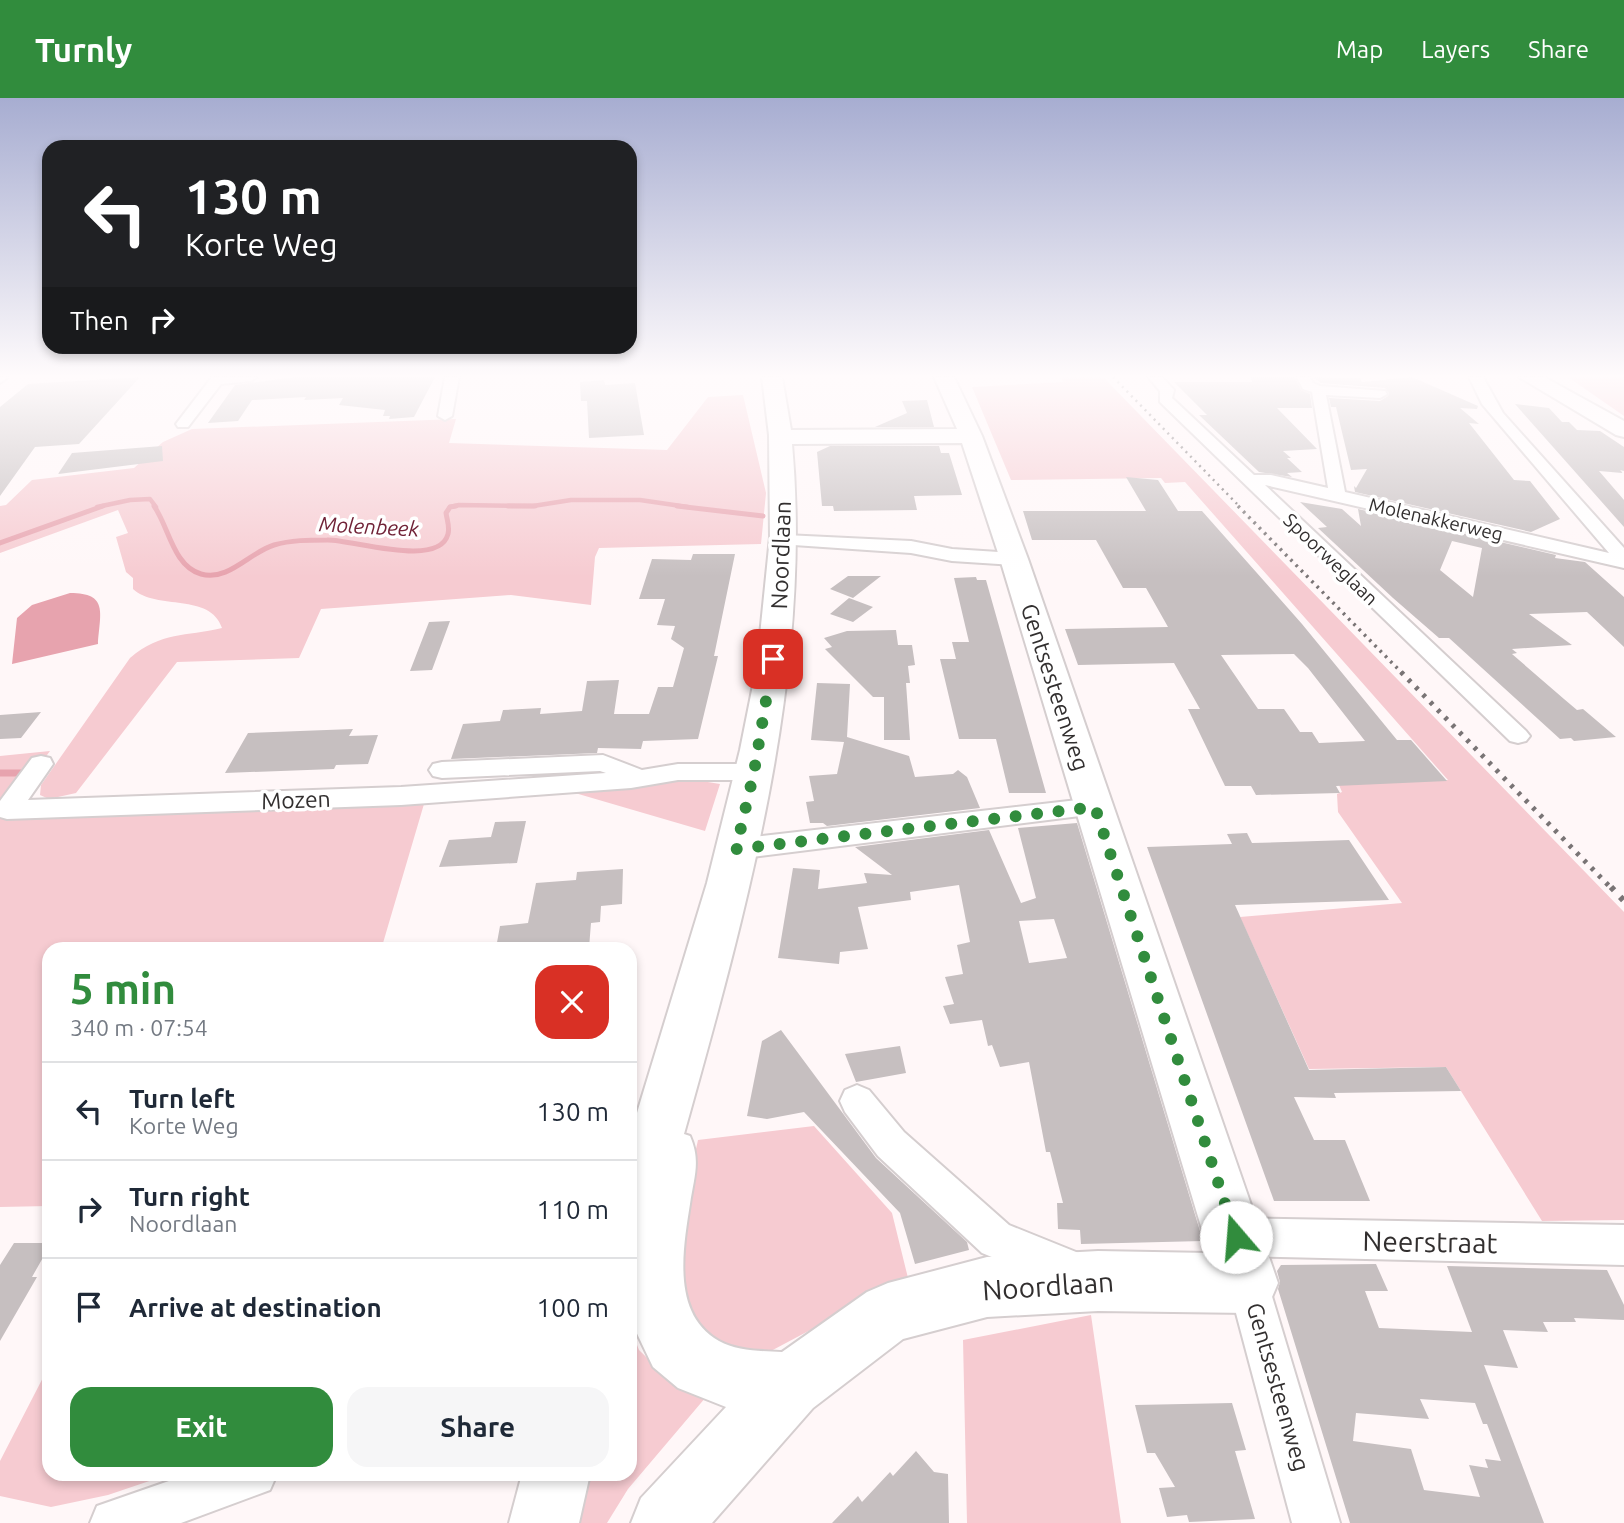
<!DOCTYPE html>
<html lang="en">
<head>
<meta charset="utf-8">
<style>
	:root { --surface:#fff; --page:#f6f6f7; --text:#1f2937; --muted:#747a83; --line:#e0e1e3; --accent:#318c3d }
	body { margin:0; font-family:Ubuntu,sans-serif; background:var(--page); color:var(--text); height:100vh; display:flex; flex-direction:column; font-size:26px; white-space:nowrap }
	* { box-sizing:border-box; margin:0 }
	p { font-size:23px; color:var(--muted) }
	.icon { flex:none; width:38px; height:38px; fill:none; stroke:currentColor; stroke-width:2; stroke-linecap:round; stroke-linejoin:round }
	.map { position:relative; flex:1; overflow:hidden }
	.details { position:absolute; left:42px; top:844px; width:595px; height:539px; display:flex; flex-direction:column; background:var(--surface); border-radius:21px; box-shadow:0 4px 10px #0003 }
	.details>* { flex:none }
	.top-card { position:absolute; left:42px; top:42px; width:595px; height:214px; border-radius:21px; box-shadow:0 4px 10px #0003; background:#202124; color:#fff; overflow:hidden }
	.pin { position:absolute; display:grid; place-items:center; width:60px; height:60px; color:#fff; margin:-30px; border-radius:14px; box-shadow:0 4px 10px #0006 }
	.me { position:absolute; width:77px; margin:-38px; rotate:342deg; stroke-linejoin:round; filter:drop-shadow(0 0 5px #0008) }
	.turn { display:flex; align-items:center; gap:24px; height:147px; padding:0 28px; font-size:32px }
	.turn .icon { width:91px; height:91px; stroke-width:2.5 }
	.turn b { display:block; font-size:49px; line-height:60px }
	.then { display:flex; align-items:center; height:66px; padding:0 28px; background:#0003; gap:14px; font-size:26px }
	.round { display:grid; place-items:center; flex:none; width:74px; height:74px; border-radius:21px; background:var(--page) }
	.headline { display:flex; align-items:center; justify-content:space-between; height:119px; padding:0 28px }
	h1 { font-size:42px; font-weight:700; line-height:52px; color:var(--accent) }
	.primary-button { display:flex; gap:14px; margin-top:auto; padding:14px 28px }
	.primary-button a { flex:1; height:80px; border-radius:21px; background:var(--accent); color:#fff; font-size:28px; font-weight:700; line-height:80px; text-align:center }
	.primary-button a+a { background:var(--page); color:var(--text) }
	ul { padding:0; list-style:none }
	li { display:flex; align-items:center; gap:21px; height:98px; padding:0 28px; border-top:2px solid var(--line) }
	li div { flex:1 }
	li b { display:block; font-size:26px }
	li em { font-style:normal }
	header { display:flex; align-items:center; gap:42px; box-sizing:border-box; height:98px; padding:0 35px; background:var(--accent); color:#fff }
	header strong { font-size:33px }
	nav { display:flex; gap:38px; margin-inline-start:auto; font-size:24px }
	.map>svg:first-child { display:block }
	.green { fill:#f6cbd1 }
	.water { fill:#e7a3ae }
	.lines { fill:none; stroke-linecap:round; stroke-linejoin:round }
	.stream-far2 { stroke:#e7a3ae; stroke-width:4.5 }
	.stream-far1 { stroke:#e7a3ae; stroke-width:5 }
	.stream { stroke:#e7a3ae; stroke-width:7 }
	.building { fill:#c6bfc0; fill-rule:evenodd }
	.street-casing { stroke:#d5cecf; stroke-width:4 }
	.secondary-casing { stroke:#d5cecf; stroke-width:4 }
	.street { fill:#fff; fill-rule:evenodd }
	.secondary { fill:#fff; fill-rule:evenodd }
	.rail-far3 { stroke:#797475; stroke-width:2.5; stroke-dasharray:2 4.5; stroke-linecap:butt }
	.rail-far2 { stroke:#797475; stroke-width:3.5; stroke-dasharray:2.5 5; stroke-linecap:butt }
	.rail-far1 { stroke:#797475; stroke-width:5; stroke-dasharray:3.5 7; stroke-linecap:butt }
	.rail { stroke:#797475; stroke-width:6; stroke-dasharray:4.5 9; stroke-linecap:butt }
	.route { stroke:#318c3d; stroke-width:12; stroke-dasharray:0 21.6 }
	.labels { text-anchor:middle; stroke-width:7; stroke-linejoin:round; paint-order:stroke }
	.far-street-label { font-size:19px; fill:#322f2f; stroke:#fff }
	.far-water-label { font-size:21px; font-style:italic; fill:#702237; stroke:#fff }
	.street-label { font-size:23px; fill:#322f2f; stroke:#fff }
	.near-street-label { font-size:28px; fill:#322f2f; stroke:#fff }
</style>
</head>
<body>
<header>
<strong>Turnly</strong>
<nav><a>Map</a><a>Layers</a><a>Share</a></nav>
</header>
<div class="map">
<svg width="1624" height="1425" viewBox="0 0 1624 1425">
	<rect width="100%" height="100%" fill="#fff7f8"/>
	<path class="green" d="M 1060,279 L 1103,279 L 1624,814 L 1624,1122 L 1542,1123 L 1446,969 L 1309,971 L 1240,819 L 1402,805 L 1338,714 L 1337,696 L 1342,694 L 1339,687 L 1448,682 L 1185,384 L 1165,385 L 1161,380 L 1011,382 L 972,289 L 1064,284 Z
		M 1568,279 L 1624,279 L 1624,318 Z
		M 743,297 L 766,395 L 761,446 L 599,450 L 595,459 L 591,507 L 511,497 L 321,511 L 299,560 L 177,564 L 76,695 L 49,701 L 40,697 L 41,687 L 130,560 C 162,533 185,539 222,530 C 210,494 157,513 133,491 L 133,480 L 126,474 L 116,439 L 128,435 L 118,412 L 0,455 L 0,408 L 6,407 L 32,382 L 134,370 L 163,344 L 192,331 L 456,321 L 449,345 L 667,352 L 708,299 Z
		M 50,653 L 13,703 L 223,713 L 424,706 L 383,845 L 354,850 L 49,850 L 49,1108 L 0,1109 L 0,658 Z
		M 683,680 L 720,686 L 705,733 L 575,695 L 621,691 Z
		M 814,1028 L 892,1115 L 908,1180 L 758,1260 L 715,1255 L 666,1184 L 698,1042 Z
		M 1091,1217 L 1121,1425 L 967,1425 L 963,1242 Z
		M 630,1229 L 639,1252 L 679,1291 L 706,1299 L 628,1391 L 607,1425 L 566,1425 L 579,1376 L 630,1376 Z
		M 49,1268 L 49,1376 L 170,1376 L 108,1397 L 51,1409 L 0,1398 L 0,1363 Z"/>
	<path class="water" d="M 70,495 C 109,495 100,515 98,546 L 12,566 L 17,520 L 32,507 Z"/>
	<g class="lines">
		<path class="stream-far2" d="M 97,409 L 130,402 L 150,401 L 156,409
			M 450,409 L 459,407 L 533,408 L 571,402 L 640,402 L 688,409"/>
		<path class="stream-far1" d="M 154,408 C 169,429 173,468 201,476 C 228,484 250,454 274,447 C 291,442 309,442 327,442 C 351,441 439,471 448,436 C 450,429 447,422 446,415 L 450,409 L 456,408
			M 508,408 L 535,408
			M 677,408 L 763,418
			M 0,445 L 103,408"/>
		<path class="stream" d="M 0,675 L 24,675"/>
	</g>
	<path class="building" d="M 140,279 L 79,346 L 35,349 L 0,398 L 0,309 L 28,286 Z
		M 295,279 L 435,279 L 414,319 L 389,321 L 390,318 L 383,318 L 385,312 L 339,307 L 343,300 L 304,302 L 306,299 L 252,302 L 238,323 L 208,325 L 235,287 Z
		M 1251,279 L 1295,279 L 1301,292 L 1310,296 L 1312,310 L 1277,310 L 1317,351 L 1283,353 L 1291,360 L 1287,360 L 1302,374 L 1287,375 L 1292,379 L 1259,374 L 1199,317 L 1207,317 L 1174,284 L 1252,284 Z
		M 1313,279 L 1360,280 L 1362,284 L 1412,279 L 1478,308 L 1477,311 L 1460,310 L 1479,326 L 1469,325 L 1514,382 L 1530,383 L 1560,421 L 1531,434 L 1355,394 L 1354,388 L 1356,390 L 1367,371 L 1351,372 L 1336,309 L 1331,309 L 1329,300 L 1380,303 L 1388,298 L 1389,295 L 1385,290 L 1321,285 Z
		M 604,282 L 605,287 L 635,285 L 644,337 L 589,340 L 587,303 L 581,303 L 580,284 Z
		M 927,302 L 934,329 L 875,329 L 907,315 L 902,303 Z
		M 1515,306 L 1549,310 L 1562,324 L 1569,324 L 1577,332 L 1600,333 L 1624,349 L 1624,373 L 1620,372 L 1623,375 L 1599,373 L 1624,402 L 1624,429 Z
		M 162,348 L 163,363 L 58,376 L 72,355 Z
		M 830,348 L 939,348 L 941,355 L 949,355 L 962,397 L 914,398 L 917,412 L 834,413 L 833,408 L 822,408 L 817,354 Z
		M 1126,379 L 1158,382 L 1178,413 L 1202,413 L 1302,526 L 1397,642 L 1411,642 L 1447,683 L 1336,688 L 1340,695 L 1256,697 L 1251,688 L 1225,688 L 1188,611 L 1200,611 L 1174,565 L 1078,567 L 1065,531 L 1168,529 L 1146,490 L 1123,490 L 1096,442 L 1032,442 L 1023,413 L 1146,413 ZM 1294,556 L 1308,570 L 1365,643 L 1319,645 L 1312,634 L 1300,634 L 1284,611 L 1258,611 L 1221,557 Z
		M 1300,404 L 1342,411 L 1361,428 L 1358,411 L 1556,457 L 1555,460 L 1585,464 L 1624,499 L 1624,549 L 1587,514 L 1529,516 L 1572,547 L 1512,551 L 1517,555 L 1512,556 L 1564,601 L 1577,612 L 1583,611 L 1616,639 L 1574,643 L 1571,640 L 1560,641 L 1449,540 L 1439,540 L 1393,500 L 1318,430 L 1327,429 ZM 1452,443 L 1482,450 L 1473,499 L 1440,472 Z
		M 693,456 L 735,456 L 714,558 L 718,558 L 698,641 L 643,643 L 641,651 L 598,650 L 597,655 L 451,661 L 463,626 L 500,623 L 503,612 L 541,610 L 540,616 L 582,613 L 587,583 L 619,582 L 614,616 L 649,616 L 658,589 L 673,589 L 684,550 L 671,541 L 675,528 L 657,527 L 665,501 L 639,501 L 652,461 L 691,462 Z
		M 848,478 L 881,478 L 853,500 L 830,491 Z
		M 976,479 L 977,482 L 986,482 L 1046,695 L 1009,695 L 996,641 L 959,641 L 940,561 L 956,561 L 952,544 L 969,544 L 954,480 Z
		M 849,500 L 873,509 L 853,524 L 830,516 Z
		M 450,523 L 432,572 L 410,573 L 429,524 Z
		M 896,532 L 898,547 L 912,547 L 915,567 L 908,568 L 910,585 L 906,585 L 910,642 L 884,642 L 884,599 L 873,599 L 825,551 L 832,549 L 824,540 L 847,533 Z
		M 817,585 L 850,586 L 847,639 L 909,658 L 915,679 L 953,676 L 958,672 L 967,679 L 980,710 L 827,728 L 823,725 L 810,725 L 806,704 L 814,703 L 809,678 L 837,676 L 844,644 L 811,642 Z
		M 41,614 L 21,640 L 0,641 L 0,617 Z
		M 353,631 L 349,638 L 378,637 L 368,666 L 336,667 L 334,671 L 225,675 L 248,635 Z
		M 526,723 L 517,765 L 439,769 L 449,742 L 491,739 L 495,724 Z
		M 1077,725 L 1203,1143 L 1081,1146 L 1080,1132 L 1058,1131 L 1057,1105 L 1063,1105 L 1050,1054 L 1046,1054 L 1029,964 L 1000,969 L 992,947 L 988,948 L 982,922 L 950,926 L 943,908 L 954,906 L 945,879 L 963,876 L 957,847 L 970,844 L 959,787 L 910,794 L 911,802 L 858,809 L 868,851 L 840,854 L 839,866 L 778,860 L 793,770 L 820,772 L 818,791 L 867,785 L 864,775 L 892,777 L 855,749 L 989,732 L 1021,805 L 1036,800 L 1018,730 ZM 1054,821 L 1067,860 L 1029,865 L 1019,823 Z
		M 1247,735 L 1252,745 L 1349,742 L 1389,802 L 1235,807 L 1309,972 L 1446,969 L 1461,993 L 1334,995 L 1336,1000 L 1294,999 L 1314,1042 L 1345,1042 L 1370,1103 L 1274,1103 L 1147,749 L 1232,746 L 1227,736 Z
		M 623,771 L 622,806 L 601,808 L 600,824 L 591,825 L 589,850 L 496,850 L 500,828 L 528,825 L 536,785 L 576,782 L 577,774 Z
		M 781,932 L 876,1060 L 967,1144 L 969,1152 L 915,1166 L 900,1115 L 804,1014 L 767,1021 L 747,1018 L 762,943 Z
		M 900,948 L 906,975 L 856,984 L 845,956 Z
		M 14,1145 L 49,1145 L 49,1149 L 32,1179 L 37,1179 L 0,1243 L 0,1167 Z
		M 1376,1166 L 1388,1193 L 1365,1193 L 1379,1230 L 1472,1234 L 1447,1168 L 1607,1172 L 1624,1207 L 1624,1222 L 1574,1220 L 1576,1224 L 1543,1224 L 1548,1234 L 1503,1232 L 1518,1270 L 1484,1267 L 1544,1425 L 1350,1425 L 1278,1191 L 1280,1184 L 1277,1173 L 1281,1167 ZM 1420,1301 L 1475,1305 L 1483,1326 L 1487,1326 L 1501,1363 L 1485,1361 L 1488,1370 L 1469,1367 L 1480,1399 L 1424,1392 L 1411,1351 L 1353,1343 L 1356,1315 L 1429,1321 Z
		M 1232,1305 L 1246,1352 L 1235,1353 L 1255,1421 L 1189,1424 L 1187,1417 L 1167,1419 L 1159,1390 L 1175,1389 L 1155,1355 L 1147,1355 L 1135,1307 Z
		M 916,1353 L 934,1374 L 948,1376 L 949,1425 L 832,1425 L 858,1398 L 862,1404 L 890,1374 L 893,1378 Z"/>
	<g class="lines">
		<g class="street-casing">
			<path id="street" d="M 0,279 L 8,279 L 0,285 Z
				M 212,279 L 257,279 L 251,283 L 221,286 L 188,329 L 178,329 L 176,326 Z
				M 445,279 L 459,279 L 452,318 L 445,322 L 438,318 Z
				M 1148,279 L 1162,279 L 1174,292 L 1172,300 L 1254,377 L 1271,377 L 1328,390 L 1312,294 L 1303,291 L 1297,279 L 1310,279 L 1313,285 L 1320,288 L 1385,293 L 1387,296 L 1380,300 L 1326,297 L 1345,394 L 1609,455 L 1482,306 L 1469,279 L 1483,279 L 1503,315 L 1624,450 L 1624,470 L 1265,387 L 1526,633 L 1530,638 L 1526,643 L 1518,645 L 1510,643 L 1160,304 L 1160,293 Z
				M 785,437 L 911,443 L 952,451 L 1014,455 L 1023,461 L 1014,467 L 952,463 L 911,455 L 779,446 L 776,442 L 779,438 Z
				M 603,657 L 642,672 L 678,666 L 754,666 L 763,668 L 767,674 L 763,680 L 754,682 L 678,682 L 631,690 L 401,707 L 7,721 L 0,719 L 0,703 L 32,660 L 41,658 L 50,660 L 53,666 L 28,702 L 401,689 L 606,675 L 600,673 L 442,680 L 433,678 L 429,672 L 433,666 L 442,664 Z
				M 1095,700 L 1104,703 L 1108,709 L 1104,715 L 736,761 L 726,758 L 722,751 L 726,744 L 736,741 Z
				M 857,987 L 869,992 L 904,1034 L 1009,1127 L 1081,1156 L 1087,1170 L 1081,1184 L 1067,1190 L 982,1155 L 878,1058 L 845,1014 L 840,1003 L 845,992 Z
				M 1235,1120 L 1624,1127 L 1624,1167 L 1235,1158 L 1221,1153 L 1216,1139 L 1221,1125 Z
				M 1248,1165 L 1262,1171 L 1268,1185 L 1340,1425 L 1292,1425 L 1228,1185 L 1234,1171 Z
				M 189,1376 L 277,1376 L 270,1392 L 181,1425 L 90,1425 L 97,1408 Z"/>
		</g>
		<g class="secondary-casing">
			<path id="secondary" d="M 762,279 L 782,279 L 791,332 L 957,331 L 934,279 L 954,279 L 982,338 L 1028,461 L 1278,1185 L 1269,1206 L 1248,1215 L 1098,1213 L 987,1219 L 903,1241 L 813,1310 L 712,1425 L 631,1425 L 641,1400 L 726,1309 L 678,1290 L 653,1269 L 630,1221 L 630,1038 L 707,785 L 740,652 L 757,567 L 770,439 L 769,337 ZM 962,345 L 1000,461 L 1209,1155 L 1098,1153 L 987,1159 L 888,1185 L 867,1194 L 782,1254 C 761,1253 737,1253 719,1243 C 671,1216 683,1151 690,1106 C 694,1079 701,1063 690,1038 L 684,1036 C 746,814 813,577 792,346 Z
				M 1519,279 L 1544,279 L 1624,323 L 1624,339 L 1616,337 Z
				M 522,1376 L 590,1376 L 579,1425 L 509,1425 Z"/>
		</g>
		<use href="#street" class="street"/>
		<use href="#secondary" class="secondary"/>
		<path class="rail-far3" d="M 1113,279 L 1240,409"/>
		<path class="rail-far2" d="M 1238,408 L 1403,576"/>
		<path class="rail-far1" d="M 1401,574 L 1612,791"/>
		<path class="rail" d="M 1611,789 L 1624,803"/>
	</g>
	<linearGradient id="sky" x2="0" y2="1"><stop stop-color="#a7add1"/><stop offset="0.58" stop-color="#fffbfc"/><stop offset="1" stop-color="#fffbfc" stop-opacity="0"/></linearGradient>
	<rect width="1624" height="479" fill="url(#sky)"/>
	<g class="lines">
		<path class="route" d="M 773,561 L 754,674 L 736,751 L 1095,709 L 1236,1139"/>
	</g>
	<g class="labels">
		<g class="far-street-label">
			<text transform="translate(1436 421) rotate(13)" y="7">Molenakkerweg</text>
			<text transform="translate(1331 461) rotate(44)" y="7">Spoorweglaan</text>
		</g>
		<g class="far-water-label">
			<text transform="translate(369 429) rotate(3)" y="7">Molenbeek</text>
		</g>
		<g class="street-label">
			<text transform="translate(781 457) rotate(-88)" y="8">Noordlaan</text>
			<text transform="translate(1055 589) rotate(72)" y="8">Gentsesteenweg</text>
			<text transform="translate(296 702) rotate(-2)" y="8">Mozen</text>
			<text transform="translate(1278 1289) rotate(74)" y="8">Gentsesteenweg</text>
		</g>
		<g class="near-street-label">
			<text transform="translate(1430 1144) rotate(1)" y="10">Neerstraat</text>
			<text transform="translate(1048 1188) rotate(-4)" y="10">Noordlaan</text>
		</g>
	</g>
</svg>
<div class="pin" style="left:773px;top:561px;background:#d93025"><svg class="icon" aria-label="arrive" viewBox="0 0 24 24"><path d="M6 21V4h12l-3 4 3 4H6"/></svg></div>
<svg class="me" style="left:1236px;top:1139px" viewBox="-20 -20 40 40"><circle r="19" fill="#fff"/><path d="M0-13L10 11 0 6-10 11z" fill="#318c3d"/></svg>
<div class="top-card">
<div class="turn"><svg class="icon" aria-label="left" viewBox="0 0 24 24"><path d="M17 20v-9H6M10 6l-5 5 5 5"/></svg><div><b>130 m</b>Korte Weg</div></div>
<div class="then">Then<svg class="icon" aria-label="right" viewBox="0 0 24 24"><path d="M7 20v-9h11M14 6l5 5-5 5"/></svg></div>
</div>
<section class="details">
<div class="headline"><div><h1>5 min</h1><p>340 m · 07:54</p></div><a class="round" style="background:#d93025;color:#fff"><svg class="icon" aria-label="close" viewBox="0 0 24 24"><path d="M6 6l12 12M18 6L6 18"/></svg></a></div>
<ul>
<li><svg class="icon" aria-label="left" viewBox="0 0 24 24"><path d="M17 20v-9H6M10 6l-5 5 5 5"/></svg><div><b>Turn left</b><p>Korte Weg</p></div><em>130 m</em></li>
<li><svg class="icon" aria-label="right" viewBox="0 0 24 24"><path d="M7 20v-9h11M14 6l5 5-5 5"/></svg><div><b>Turn right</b><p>Noordlaan</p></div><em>110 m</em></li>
<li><svg class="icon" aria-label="arrive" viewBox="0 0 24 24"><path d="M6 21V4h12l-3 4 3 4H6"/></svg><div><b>Arrive at destination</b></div><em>100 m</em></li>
</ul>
<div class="primary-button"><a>Exit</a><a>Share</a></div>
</section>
</div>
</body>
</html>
